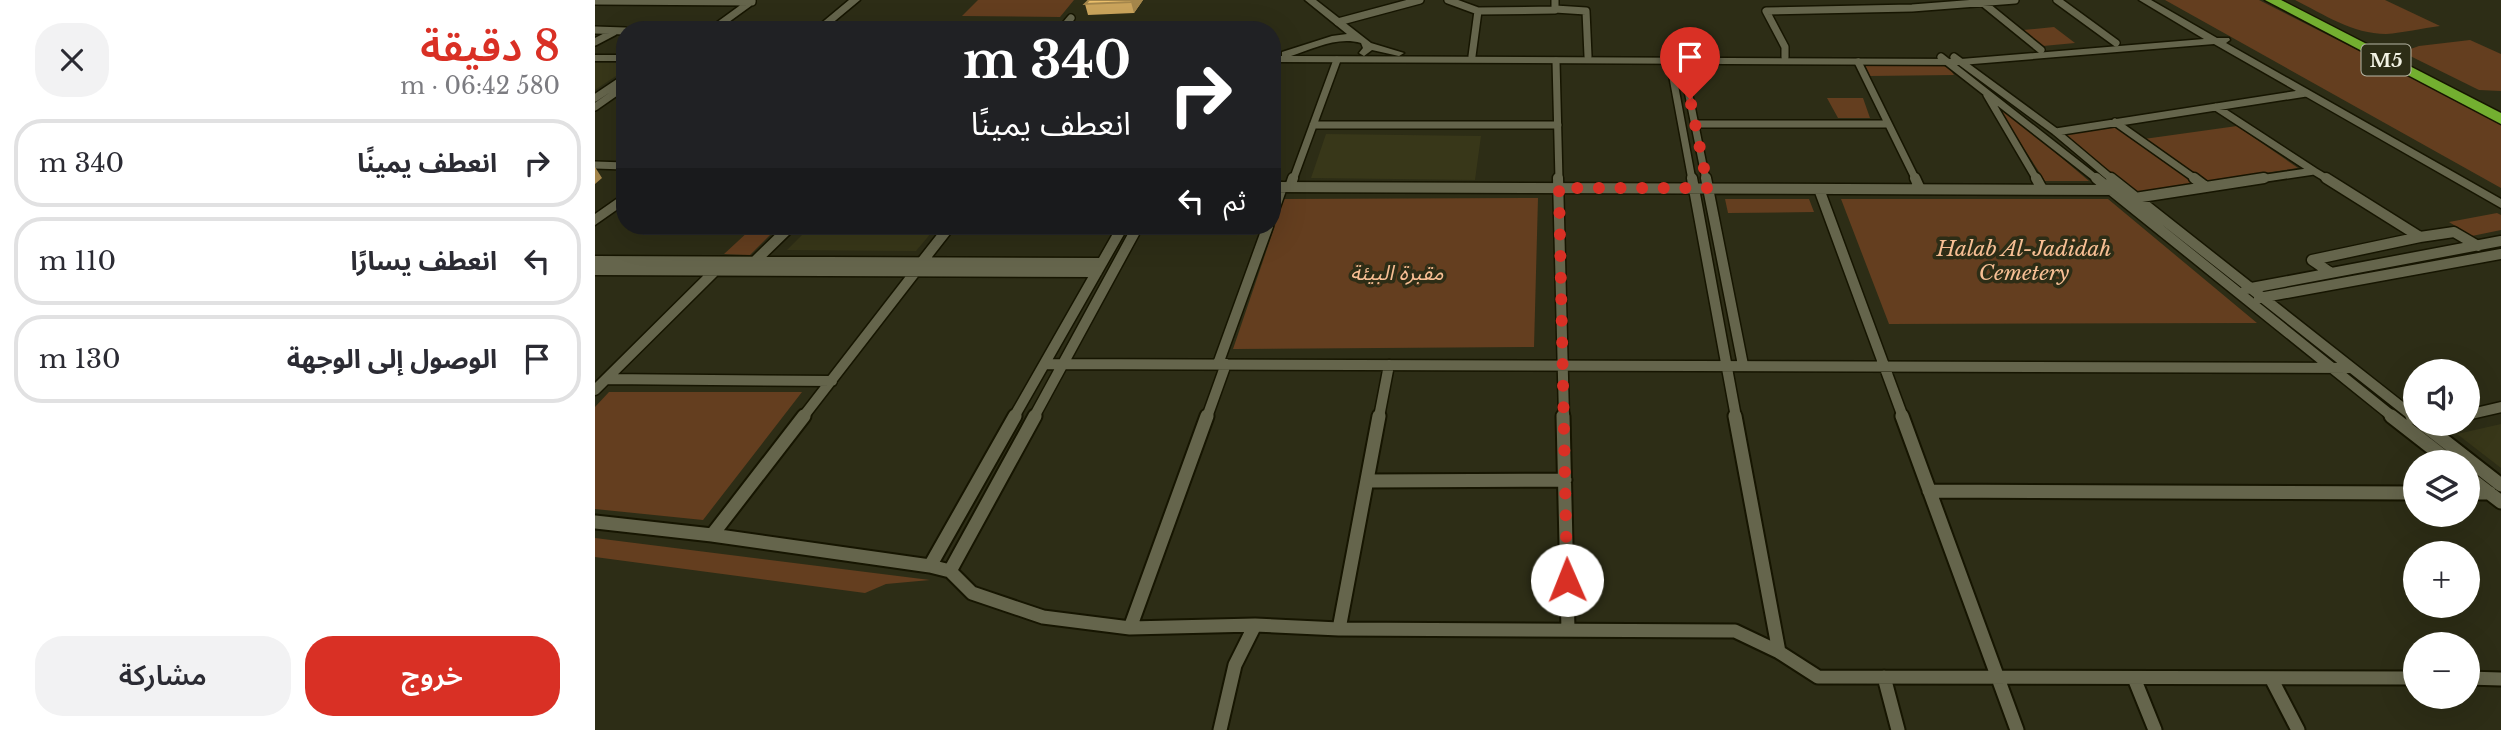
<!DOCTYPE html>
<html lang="ar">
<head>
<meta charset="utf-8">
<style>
	:root { --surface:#fff; --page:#f2f2f3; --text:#2b2b33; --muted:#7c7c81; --line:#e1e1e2; --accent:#d93025 }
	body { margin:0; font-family:"Libre Baskerville","Noto Sans Arabic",serif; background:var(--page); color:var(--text); direction:rtl; height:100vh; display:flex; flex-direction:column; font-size:26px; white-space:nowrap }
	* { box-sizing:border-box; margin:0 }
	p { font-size:23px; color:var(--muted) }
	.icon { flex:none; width:38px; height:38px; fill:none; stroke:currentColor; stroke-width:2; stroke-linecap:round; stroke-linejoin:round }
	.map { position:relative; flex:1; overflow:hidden; direction:ltr }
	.drawer { display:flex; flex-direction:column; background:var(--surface); width:595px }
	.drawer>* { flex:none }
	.hud { position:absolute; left:21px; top:21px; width:665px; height:214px; border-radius:28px; box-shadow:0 7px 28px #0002; direction:rtl; background:#202124; color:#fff; overflow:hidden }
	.buttons { position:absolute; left:1808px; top:359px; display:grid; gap:14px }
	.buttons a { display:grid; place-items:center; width:77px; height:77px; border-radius:50%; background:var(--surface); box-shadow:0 7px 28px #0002; font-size:35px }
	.pin { position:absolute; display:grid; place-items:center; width:60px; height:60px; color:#fff; margin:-72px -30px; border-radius:50% 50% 50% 0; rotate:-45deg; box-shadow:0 0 7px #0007 }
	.pin .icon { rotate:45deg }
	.me { position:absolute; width:77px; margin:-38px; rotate:359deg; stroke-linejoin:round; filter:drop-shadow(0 0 5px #0008) }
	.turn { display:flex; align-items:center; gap:24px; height:147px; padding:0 35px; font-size:32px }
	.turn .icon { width:91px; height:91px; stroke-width:2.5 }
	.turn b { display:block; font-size:49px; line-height:60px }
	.then { display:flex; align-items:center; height:66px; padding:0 35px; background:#0003; gap:14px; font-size:26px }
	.round { display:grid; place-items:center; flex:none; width:74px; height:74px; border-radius:28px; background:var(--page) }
	.overview { display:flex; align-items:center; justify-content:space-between; height:119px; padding:0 35px }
	h1 { font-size:42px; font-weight:600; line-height:52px; color:var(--accent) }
	.cta { display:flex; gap:14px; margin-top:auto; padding:14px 35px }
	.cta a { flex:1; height:80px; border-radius:28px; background:var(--accent); color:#fff; font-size:28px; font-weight:600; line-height:80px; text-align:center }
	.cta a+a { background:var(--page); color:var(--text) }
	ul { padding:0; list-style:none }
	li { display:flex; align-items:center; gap:21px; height:88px; margin:0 14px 10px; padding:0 21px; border:4px solid var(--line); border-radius:28px }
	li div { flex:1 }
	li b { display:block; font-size:26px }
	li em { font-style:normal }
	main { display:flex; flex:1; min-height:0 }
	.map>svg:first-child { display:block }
	.built { fill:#383719 }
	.green { fill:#643e1f }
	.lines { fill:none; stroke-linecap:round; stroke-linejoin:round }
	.street-far2-casing { stroke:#161501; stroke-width:10 }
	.street-far1-casing { stroke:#161501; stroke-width:13 }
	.street-casing { stroke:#161501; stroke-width:17 }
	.secondary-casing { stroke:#161501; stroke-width:3 }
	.highway-casing { stroke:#161501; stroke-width:3 }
	.street-far2 { stroke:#65654c; stroke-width:7 }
	.street-far1 { stroke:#65654c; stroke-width:10 }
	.street { stroke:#65654c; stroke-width:13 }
	.secondary { fill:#65654c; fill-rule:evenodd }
	.highway { fill:#73af30; fill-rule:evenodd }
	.wall { fill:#caa45c }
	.shaded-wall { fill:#a4864b }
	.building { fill:#ebbf6b; stroke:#a4864b; stroke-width:2 }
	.route { stroke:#d93025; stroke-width:12; stroke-dasharray:0 21.6 }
	.labels { text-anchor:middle; stroke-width:7; stroke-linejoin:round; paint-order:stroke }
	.shield { fill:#2d2d16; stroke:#b7b7a6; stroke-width:2 }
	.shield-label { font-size:19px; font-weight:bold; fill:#f2f2e4 }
	.park-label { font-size:21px; font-style:italic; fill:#f7bf94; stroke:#2d2d16 }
</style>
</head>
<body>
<main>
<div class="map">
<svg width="1906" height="730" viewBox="0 0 1906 730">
	<rect width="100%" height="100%" fill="#2d2d16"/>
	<path class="built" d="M 0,63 L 30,63 L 30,70 L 0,90 Z
		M 731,134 L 886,136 L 880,180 L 716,178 Z
		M 216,226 L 342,226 L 321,251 L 192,250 Z
		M 1906,424 L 1906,468 L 1862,434 Z"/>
	<path class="green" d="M 383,0 L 479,0 L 465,17 L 367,16 Z
		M 1570,0 L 1664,0 L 1906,123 L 1906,188 Z
		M 1700,0 L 1790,0 L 1845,26 C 1827,28 1808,33 1791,34 C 1758,34 1728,14 1700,0 Z
		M 1459,27 L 1480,43 L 1448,46 L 1428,30 Z
		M 1875,40 L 1906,54 L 1906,91 L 1884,90 L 1807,52 L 1824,46 Z
		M 1351,63 L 1359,75 L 1275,76 L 1269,64 Z
		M 1232,98 L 1268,98 L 1275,118 L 1243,118 Z
		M 1397,99 L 1494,181 L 1450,181 Z
		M 1642,126 L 1703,168 L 1610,182 L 1549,139 Z
		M 1521,127 L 1601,184 L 1542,194 L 1466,135 Z
		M 943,198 L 939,347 L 638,349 L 689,199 Z
		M 1130,199 L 1214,199 L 1219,212 L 1133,213 Z
		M 1246,199 L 1513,199 L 1662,323 L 1294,324 Z
		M 1902,213 L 1906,215 L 1906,230 L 1877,236 L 1854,222 Z
		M 155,230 L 180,230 L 155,255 L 129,254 Z
		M 14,392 L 207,392 L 108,520 L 0,509 L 0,407 Z
		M 0,538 L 335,580 L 291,584 L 270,593 L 0,557 Z"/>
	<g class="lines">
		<g class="street-far2-casing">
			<path id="street-far2" d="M 853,0 L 883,11 L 960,10 L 960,0
				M 1462,0 L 1521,43
				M 0,1 L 157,2
				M 1387,2 L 1446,50
				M 960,9 L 991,11 L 993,56
				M 743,22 L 825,0
				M 0,30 L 30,31
				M 117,30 L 157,1
				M 466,30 L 476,18
				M 0,42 L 19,32
				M 877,56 L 883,11
				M 1074,56 L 1097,180
				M 1086,56 L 1111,180
				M 1190,57 L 1190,47 L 1171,11 L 1317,8 L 1420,0
				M 1346,57 L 1503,180
				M 1359,57 L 1461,132 L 1518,180
				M 961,61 L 964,180
				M 1263,62 L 1321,180
				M 1392,95 L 1442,180
				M 0,98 L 30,78
				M 0,107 L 30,86
				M 1621,107 L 1719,171 L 1658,180
				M 1520,122 L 1602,180
				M 1100,124 L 1293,124
				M 718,125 L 963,125
				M 1461,132 L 1711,93
				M 0,165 L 30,166
				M 1719,171 L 1734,180
				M 698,180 L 742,60"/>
		</g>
		<g class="street-far1-casing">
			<path id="street-far1" d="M 963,178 L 969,417
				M 1097,178 L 1141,417
				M 1111,178 L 1148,365
				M 1320,178 L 1325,189
				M 1441,178 L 1447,189
				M 1501,178 L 1798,417
				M 1516,178 L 1819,417
				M 1599,178 L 1611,187
				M 1731,178 L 1825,237 L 1859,232 L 1883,246
				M 677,187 L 1530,190
				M 695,187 L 698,178
				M 1224,189 L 1308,417
				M 1540,198 L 1669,178
				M 677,215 L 687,187
				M 0,261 L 507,263
				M 159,262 L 196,226
				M 326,263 L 355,226
				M 0,270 L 502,272
				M 1736,273 L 1717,260 L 1825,237
				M 1651,289 L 1906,241
				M 1664,298 L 1906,254
				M 450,364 L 1757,368
				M 623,364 L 673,226
				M 11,379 L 237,381
				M 0,390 L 122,269
				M 1872,415 L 1906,407
				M 208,417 L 321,271
				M 419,417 L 528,226
				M 439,417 L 543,226
				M 612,417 L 631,364
				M 784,417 L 794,365"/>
		</g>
		<g class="street-casing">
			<path id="street" d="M 968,416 L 973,630
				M 1140,416 L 1184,652
				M 1307,416 L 1422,730
				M 1796,416 L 1855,462
				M 1817,416 L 1820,418
				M 1828,424 L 1906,485
				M 1872,476 L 1906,502
				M 772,481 L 970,480
				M 1334,491 L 1820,493
				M 1872,493 L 1895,493
				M 0,522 L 117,535 L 335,566 L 355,571 L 377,593 L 448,617 L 535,628 L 660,625 L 744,629 L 1140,631 L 1184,652 L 1223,677 L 1820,678
				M 117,535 L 209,416
				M 335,566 L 420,416
				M 355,571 L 440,416
				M 535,628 L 612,416
				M 744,629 L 784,416
				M 1289,677 L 1303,730
				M 1539,678 L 1560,730
				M 1676,678 L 1703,730
				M 1872,678 L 1906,679
				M 625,730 L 640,665 L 660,625"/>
		</g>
		<g class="secondary-casing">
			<path id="secondary" d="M 254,0 L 265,0 L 229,30 L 218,30 Z
				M 710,0 L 721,0 L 776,43 L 809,53 L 804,56 L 777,50 L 769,56 L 764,53 L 768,48 L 766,43 C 742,36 718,49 696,56 L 1366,59 L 1609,39 L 1544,0 L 1556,0 L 1622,38 L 1634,38 L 1635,40 L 1631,43 L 1906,199 L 1906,208 L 1619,44 L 1366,65 L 677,62 L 677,56 L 687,56 L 687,52 L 737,36 L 752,34 Z
				M 0,55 L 30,55 L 30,61 L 0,61 Z
				M 30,193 L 30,204 L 0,225 L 0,214 Z"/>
		</g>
		<g class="highway-casing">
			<path id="highway" d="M 1670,0 L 1686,0 L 1906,113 L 1906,124 Z"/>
		</g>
		<use href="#street-far2" class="street-far2"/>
		<use href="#street-far1" class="street-far1"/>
		<use href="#street" class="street"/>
		<use href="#secondary" class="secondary"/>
		<use href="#highway" class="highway"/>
	</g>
	<path class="wall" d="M 494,0 L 548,0 L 539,13 L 493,15 L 490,4 Z"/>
	<path class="shaded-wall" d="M 538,0 L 548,0 L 539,13 L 536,2 Z
		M 0,167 L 7,178 L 0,184 Z"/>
	<path class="building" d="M 494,0 L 538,0 L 536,2 L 490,4 Z"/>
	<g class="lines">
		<path class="route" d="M 972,580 L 964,188 L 1113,188 L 1095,99"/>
	</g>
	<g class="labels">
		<rect class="shield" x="1766.5" y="44.5" width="49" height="31" rx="5"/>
		<g class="shield-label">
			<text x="1791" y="67">M5</text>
		</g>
		<g class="park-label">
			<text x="1429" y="256">Halab Al-Jadidah<tspan x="1429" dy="24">Cemetery</tspan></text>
			<text x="802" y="280">مقبرة البيئة</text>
		</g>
	</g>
</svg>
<div class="buttons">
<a><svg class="icon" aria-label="sound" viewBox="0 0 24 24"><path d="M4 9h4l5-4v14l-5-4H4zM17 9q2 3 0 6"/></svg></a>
<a><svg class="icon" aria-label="layers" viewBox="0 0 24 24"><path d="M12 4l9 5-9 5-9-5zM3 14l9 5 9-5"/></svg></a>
<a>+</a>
<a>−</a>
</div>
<div class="pin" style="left:1095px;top:99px;background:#d93025"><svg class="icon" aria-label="arrive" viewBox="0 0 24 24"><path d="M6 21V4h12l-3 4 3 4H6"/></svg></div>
<svg class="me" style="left:972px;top:580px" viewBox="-20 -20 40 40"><circle r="19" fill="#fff"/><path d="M0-13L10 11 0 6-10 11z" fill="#d93025"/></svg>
<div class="hud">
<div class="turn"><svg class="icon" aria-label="right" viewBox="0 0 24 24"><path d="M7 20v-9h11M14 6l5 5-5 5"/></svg><div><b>340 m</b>انعطف يمينًا</div></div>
<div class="then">ثم<svg class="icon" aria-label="left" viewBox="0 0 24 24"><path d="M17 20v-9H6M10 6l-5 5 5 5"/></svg></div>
</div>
</div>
<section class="drawer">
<div class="overview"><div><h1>8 دقيقة</h1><p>580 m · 06:42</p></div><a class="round"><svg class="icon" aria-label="close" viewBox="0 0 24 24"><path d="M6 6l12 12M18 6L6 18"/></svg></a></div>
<ul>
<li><svg class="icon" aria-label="right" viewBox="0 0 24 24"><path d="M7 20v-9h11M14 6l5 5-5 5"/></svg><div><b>انعطف يمينًا</b></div><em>340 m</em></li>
<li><svg class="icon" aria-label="left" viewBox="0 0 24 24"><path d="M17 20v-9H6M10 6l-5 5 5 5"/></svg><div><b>انعطف يسارًا</b></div><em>110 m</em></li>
<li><svg class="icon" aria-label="arrive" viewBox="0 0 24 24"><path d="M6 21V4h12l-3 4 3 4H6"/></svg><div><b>الوصول إلى الوجهة</b></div><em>130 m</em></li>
</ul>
<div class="cta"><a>خروج</a><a>مشاركة</a></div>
</section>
</main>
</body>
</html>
